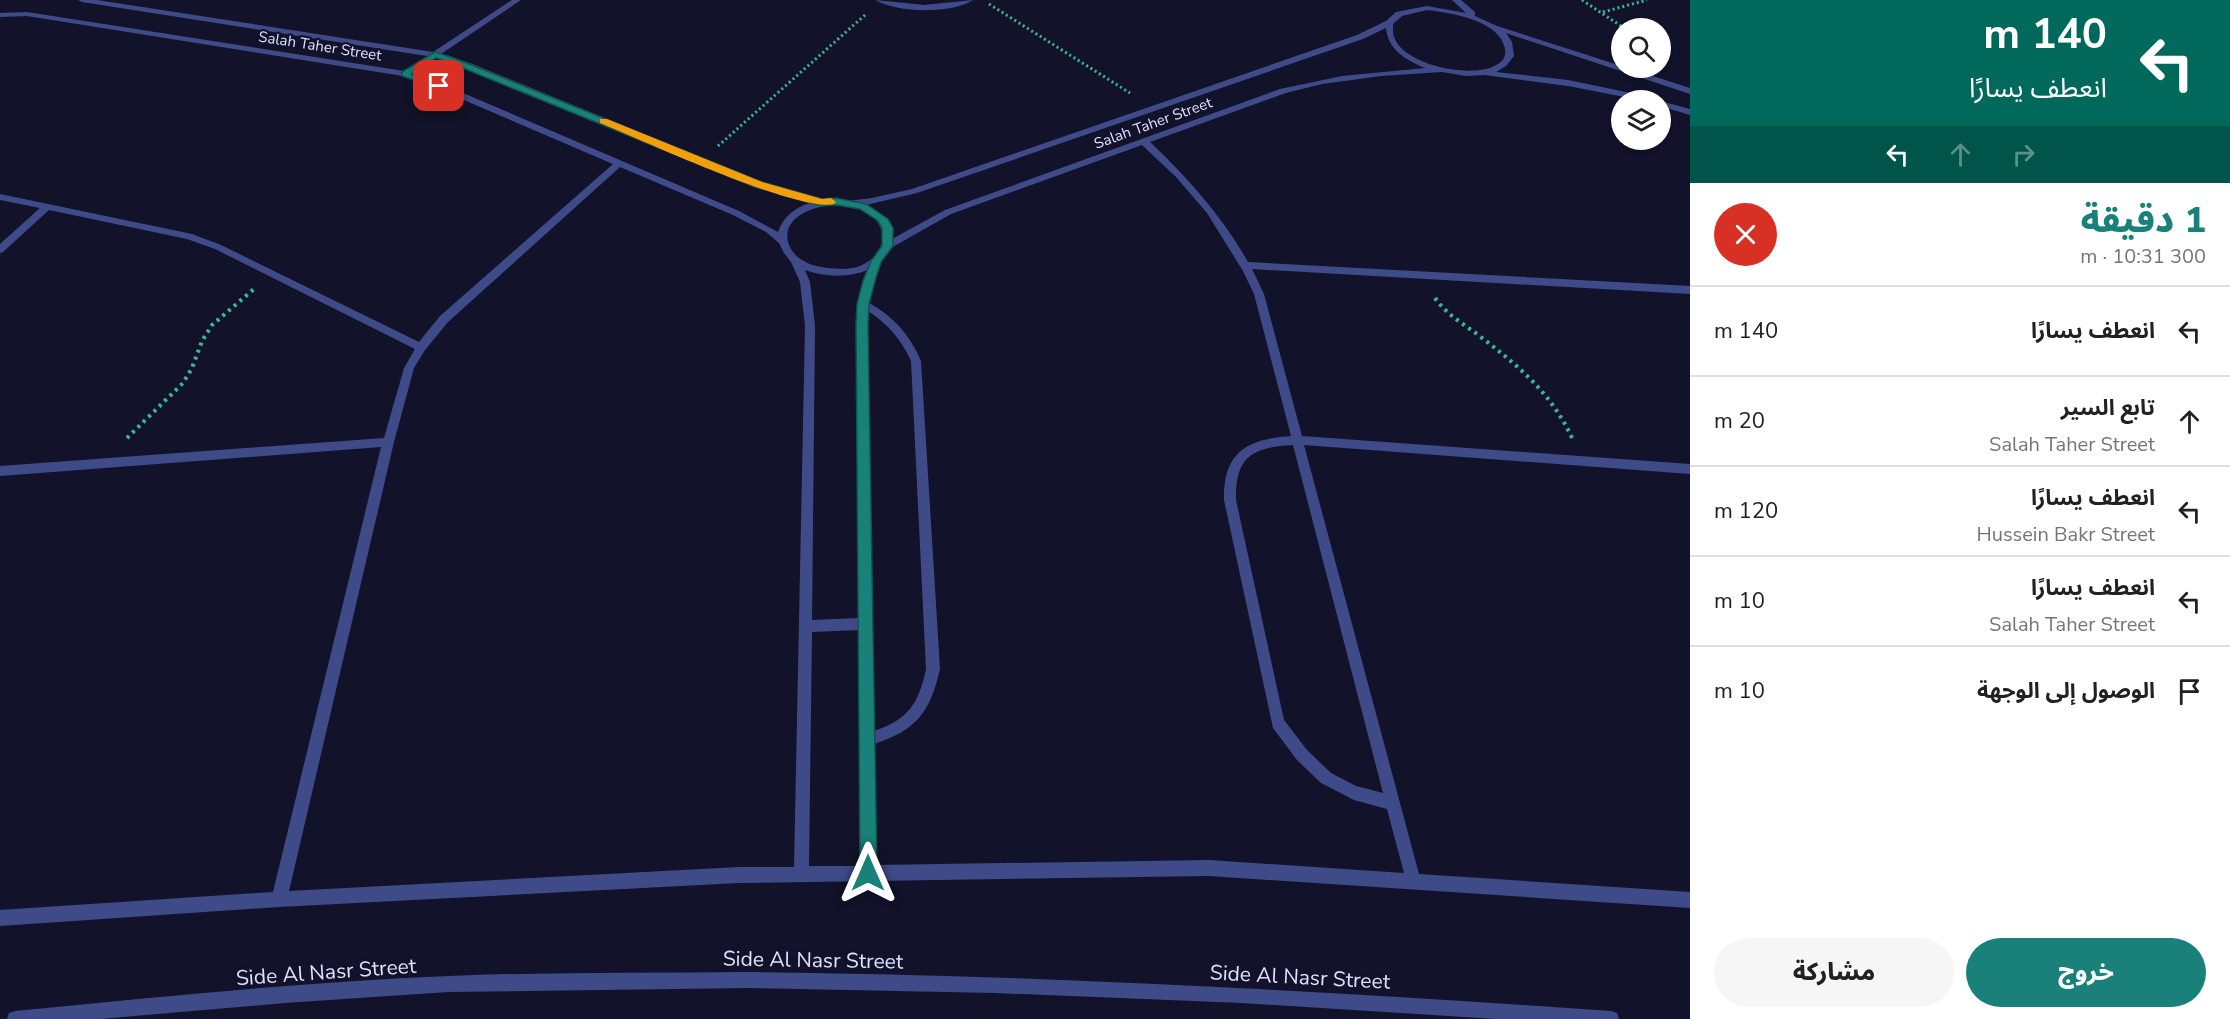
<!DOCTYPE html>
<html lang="ar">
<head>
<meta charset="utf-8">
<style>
	:root { --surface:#fff; --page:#f6f6f6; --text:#202124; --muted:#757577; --line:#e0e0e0; --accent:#198179 }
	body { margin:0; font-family:"Nunito Sans","Noto Sans Arabic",sans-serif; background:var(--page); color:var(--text); direction:rtl; height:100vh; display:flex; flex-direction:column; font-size:22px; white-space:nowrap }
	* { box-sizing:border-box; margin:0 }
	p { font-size:20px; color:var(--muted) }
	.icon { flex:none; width:33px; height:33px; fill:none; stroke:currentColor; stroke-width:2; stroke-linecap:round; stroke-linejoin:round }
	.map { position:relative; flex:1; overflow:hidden; direction:ltr }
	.side { display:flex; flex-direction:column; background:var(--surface); width:540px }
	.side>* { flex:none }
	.top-card { background:#00695c; color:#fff; overflow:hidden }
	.controls { position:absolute; left:1611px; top:18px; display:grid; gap:12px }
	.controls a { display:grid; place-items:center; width:60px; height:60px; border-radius:50%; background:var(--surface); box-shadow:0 2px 4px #0004; font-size:30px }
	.pin { position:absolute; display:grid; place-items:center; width:51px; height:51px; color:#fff; margin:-26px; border-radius:12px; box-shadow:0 3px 9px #0006 }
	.me { position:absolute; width:66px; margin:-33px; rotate:0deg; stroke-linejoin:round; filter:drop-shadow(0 0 4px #0008) }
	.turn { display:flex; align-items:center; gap:21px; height:126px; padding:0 24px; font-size:27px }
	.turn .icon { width:78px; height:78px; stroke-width:2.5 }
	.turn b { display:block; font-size:42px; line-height:51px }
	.lanes { display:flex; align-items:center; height:57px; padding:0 24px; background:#0003; justify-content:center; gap:30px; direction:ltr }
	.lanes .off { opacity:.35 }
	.round { display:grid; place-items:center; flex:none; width:63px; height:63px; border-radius:32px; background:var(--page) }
	.summary { display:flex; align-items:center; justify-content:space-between; height:102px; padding:0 24px }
	h1 { font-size:36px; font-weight:800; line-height:45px; color:var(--accent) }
	.primary-button { display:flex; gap:12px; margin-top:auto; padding:12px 24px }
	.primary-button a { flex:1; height:69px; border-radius:36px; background:var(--accent); color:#fff; font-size:24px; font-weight:800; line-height:69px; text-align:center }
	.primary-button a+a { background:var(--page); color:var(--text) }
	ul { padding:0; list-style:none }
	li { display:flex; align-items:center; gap:18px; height:90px; padding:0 24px; border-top:2px solid var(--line) }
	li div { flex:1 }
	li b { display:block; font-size:22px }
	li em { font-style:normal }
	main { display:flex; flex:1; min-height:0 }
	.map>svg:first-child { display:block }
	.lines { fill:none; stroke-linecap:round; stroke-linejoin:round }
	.path-far1 { stroke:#36b998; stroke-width:3; stroke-dasharray:2 3; stroke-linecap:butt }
	.path { stroke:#36b998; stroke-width:4; stroke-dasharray:3 4.5; stroke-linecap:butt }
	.minor { fill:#3f4b88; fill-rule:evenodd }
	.tertiary { fill:#3f4b88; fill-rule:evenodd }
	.route { fill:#198179; stroke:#10544f; stroke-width:1.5 }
	.slow { fill:#f59e0b }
	.labels { text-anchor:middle; stroke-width:4.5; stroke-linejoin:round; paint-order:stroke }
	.far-street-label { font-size:15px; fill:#dee0fe; stroke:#12132b }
	.near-street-label { font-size:21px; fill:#dee0fe; stroke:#12132b }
</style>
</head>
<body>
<main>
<section class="side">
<div class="top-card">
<div class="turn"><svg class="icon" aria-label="left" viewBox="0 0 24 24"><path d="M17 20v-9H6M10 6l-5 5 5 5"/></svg><div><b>140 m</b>انعطف يسارًا</div></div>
<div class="lanes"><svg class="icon" aria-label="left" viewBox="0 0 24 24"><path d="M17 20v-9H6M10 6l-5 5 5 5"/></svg><svg class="icon off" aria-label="ahead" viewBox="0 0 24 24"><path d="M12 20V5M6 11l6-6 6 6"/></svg><svg class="icon off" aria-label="right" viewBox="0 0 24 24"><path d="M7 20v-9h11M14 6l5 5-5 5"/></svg></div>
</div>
<div class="summary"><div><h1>1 دقيقة</h1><p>300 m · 10:31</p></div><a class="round" style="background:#d93025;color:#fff"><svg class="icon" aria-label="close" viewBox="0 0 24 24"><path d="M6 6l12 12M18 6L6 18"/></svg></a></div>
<ul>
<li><svg class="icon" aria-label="left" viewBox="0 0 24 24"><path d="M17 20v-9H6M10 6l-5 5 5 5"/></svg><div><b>انعطف يسارًا</b></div><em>140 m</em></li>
<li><svg class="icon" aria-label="ahead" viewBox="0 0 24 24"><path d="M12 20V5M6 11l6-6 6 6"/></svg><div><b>تابع السير</b><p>Salah Taher Street</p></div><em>20 m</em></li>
<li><svg class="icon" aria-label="left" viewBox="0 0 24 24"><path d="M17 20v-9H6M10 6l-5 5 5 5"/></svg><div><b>انعطف يسارًا</b><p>Hussein Bakr Street</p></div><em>120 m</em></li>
<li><svg class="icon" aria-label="left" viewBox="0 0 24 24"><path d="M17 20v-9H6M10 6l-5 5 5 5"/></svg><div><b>انعطف يسارًا</b><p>Salah Taher Street</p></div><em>10 m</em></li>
<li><svg class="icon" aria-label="arrive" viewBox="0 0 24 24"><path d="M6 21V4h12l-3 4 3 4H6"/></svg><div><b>الوصول إلى الوجهة</b></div><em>10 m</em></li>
</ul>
<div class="primary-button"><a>خروج</a><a>مشاركة</a></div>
</section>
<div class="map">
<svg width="1690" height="1019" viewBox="0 0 1690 1019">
	<rect width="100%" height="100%" fill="#12132b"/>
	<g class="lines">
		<path class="path-far1" d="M 1582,0 L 1624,28
			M 989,4 L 1130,93
			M 1603,12 L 1647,0
			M 718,146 L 865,15"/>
		<path class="path" d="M 1435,298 C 1446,314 1462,323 1477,334 C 1516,364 1551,392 1572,438
			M 127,438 L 183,383 L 192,368 L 202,341 L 212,325 L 254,289"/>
		<path class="minor" d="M 78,0 L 97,0 L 433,52 L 512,0 L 521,0 L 441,54 L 470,63 L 762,182 L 822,200 L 836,198 L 848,201 L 872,198 L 912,189 L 1357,35 L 1386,21 L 1396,12 L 1427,6 L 1466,13 L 1452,0 L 1461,0 L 1475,12 L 1475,16 L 1497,26 L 1690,88 L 1690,94 L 1506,33 L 1512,42 L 1514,56 L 1506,66 L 1496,72 L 1568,80 L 1650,97 L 1654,100 L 1640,100 L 1568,86 L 1484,75 L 1466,76 L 1442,72 L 1381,76 L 1322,84 L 1286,93 L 1150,142 C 1188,178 1222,216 1248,262 L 1690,286 L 1690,294 L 1252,269 L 1264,294 L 1302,436 L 1690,464 L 1690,474 L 1304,445 L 1419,874 L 1690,892 L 1690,908 L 1209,876 L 739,883 L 279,907 L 0,926 L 0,910 L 273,892 L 381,447 L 0,476 L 0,466 L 384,438 L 404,368 L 415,349 L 215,249 L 187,239 L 49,210 L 3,252 L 0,253 L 0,244 L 40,208 L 0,200 L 0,194 L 192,234 L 221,245 L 419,342 L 440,316 L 613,164 L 436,88 L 403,76 L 27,16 L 0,17 L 0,13 L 27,12 L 404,71 L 427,56 L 82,2 ZM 1427,10 C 1451,13 1500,20 1505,49 C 1506,56 1504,60 1498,64 C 1475,80 1404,66 1394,37 C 1393,34 1393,28 1393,24 L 1402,16 ZM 1386,28 C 1388,50 1406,60 1425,68 L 1342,76 L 1280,89 L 945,210 L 892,239 C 893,221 880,213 866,205 L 917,193 L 1363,39 ZM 435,58 L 464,67 L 756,186 L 810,203 C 794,208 784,216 778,232 L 739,211 L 442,84 L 411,73 ZM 1142,145 L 1176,177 L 1207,213 L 1243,271 L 1254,294 L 1291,436 C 1246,439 1223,453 1224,500 L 1273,728 L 1297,760 L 1321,783 L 1354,800 L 1387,809 L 1404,873 L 1209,860 L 876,865 L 874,744 C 917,730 930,712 940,669 L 921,361 C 910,335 894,317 869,303 L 881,261 L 889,249 L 951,214 ZM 620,167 L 733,215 L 766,232 L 779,243 L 784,253 L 791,262 L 800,282 L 805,326 L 794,867 L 739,867 L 289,891 L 394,442 L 414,368 L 425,350 L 448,322 ZM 836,204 C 843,206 851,207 859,209 C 890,220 890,253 860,266 C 849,270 839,269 828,268 C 818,267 810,265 802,260 C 795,256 790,249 788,242 C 782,215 817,206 836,204 ZM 805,270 C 826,277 847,278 868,270 L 858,304 L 857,326 L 859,618 L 812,620 L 815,326 L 810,282 ZM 868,311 C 888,324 901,339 911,361 L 926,669 C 919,703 908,720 874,731 ZM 1293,445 L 1383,793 L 1356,786 L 1331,773 L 1307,750 L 1284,720 L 1236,500 C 1235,457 1252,447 1293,445 ZM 859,630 L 861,866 L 809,866 L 812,632 Z
			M 875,0 L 924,5 L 973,0 C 952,14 897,13 875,0 Z
			M 1660,101 L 1690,109 L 1690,115 L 1660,106 Z"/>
		<path class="tertiary" d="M 748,972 C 1036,975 1323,991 1611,1011 L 1617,1013 L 1619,1019 L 1496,1019 L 1242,1003 L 995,993 L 748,988 L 448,992 L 285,1003 L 100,1019 L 7,1019 L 9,1013 L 15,1011 C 159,997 304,982 449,976 C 548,972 648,973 748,972 Z"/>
	</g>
	<path class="route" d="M 435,52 L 454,58 L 762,182 L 822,199 L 836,198 L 866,204 L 888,219 L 893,228 L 893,246 L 881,262 L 875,281 L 869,304 L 868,326 L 877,873 L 875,879 L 868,882 L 862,879 L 860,873 L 856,326 L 857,304 L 863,281 L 871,261 L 882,246 L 882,228 L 878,221 L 860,209 L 836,205 L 821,206 L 755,187 L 448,62 L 436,58 L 412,74 L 442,84 L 442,88 L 435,88 L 402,76 L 402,72 Z"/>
	<path class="slow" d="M 600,119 L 607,119 L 762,182 L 822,199 L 831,198 L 836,202 L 834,204 C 799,213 642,140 600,123 Z"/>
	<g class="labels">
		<g class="far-street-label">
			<text transform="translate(320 46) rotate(9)" y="5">Salah Taher Street</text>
			<text transform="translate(1153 123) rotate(-20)" y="5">Salah Taher Street</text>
		</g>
		<g class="near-street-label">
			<text transform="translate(813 960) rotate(1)" y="7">Side Al Nasr Street</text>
			<text transform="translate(326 972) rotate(-4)" y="7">Side Al Nasr Street</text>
			<text transform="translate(1300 977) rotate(3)" y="7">Side Al Nasr Street</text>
		</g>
	</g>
</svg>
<div class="controls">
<a><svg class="icon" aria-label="search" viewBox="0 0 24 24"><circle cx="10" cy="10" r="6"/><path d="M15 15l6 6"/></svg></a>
<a><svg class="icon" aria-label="layers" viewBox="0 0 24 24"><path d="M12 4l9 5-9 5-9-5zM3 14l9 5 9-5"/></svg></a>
</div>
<div class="pin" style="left:439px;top:86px;background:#d93025"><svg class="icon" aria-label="arrive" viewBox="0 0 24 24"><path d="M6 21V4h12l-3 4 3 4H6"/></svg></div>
<svg class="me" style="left:868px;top:873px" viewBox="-20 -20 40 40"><path d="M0-17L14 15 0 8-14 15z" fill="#198179" stroke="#fff" stroke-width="4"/></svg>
</div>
</main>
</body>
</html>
